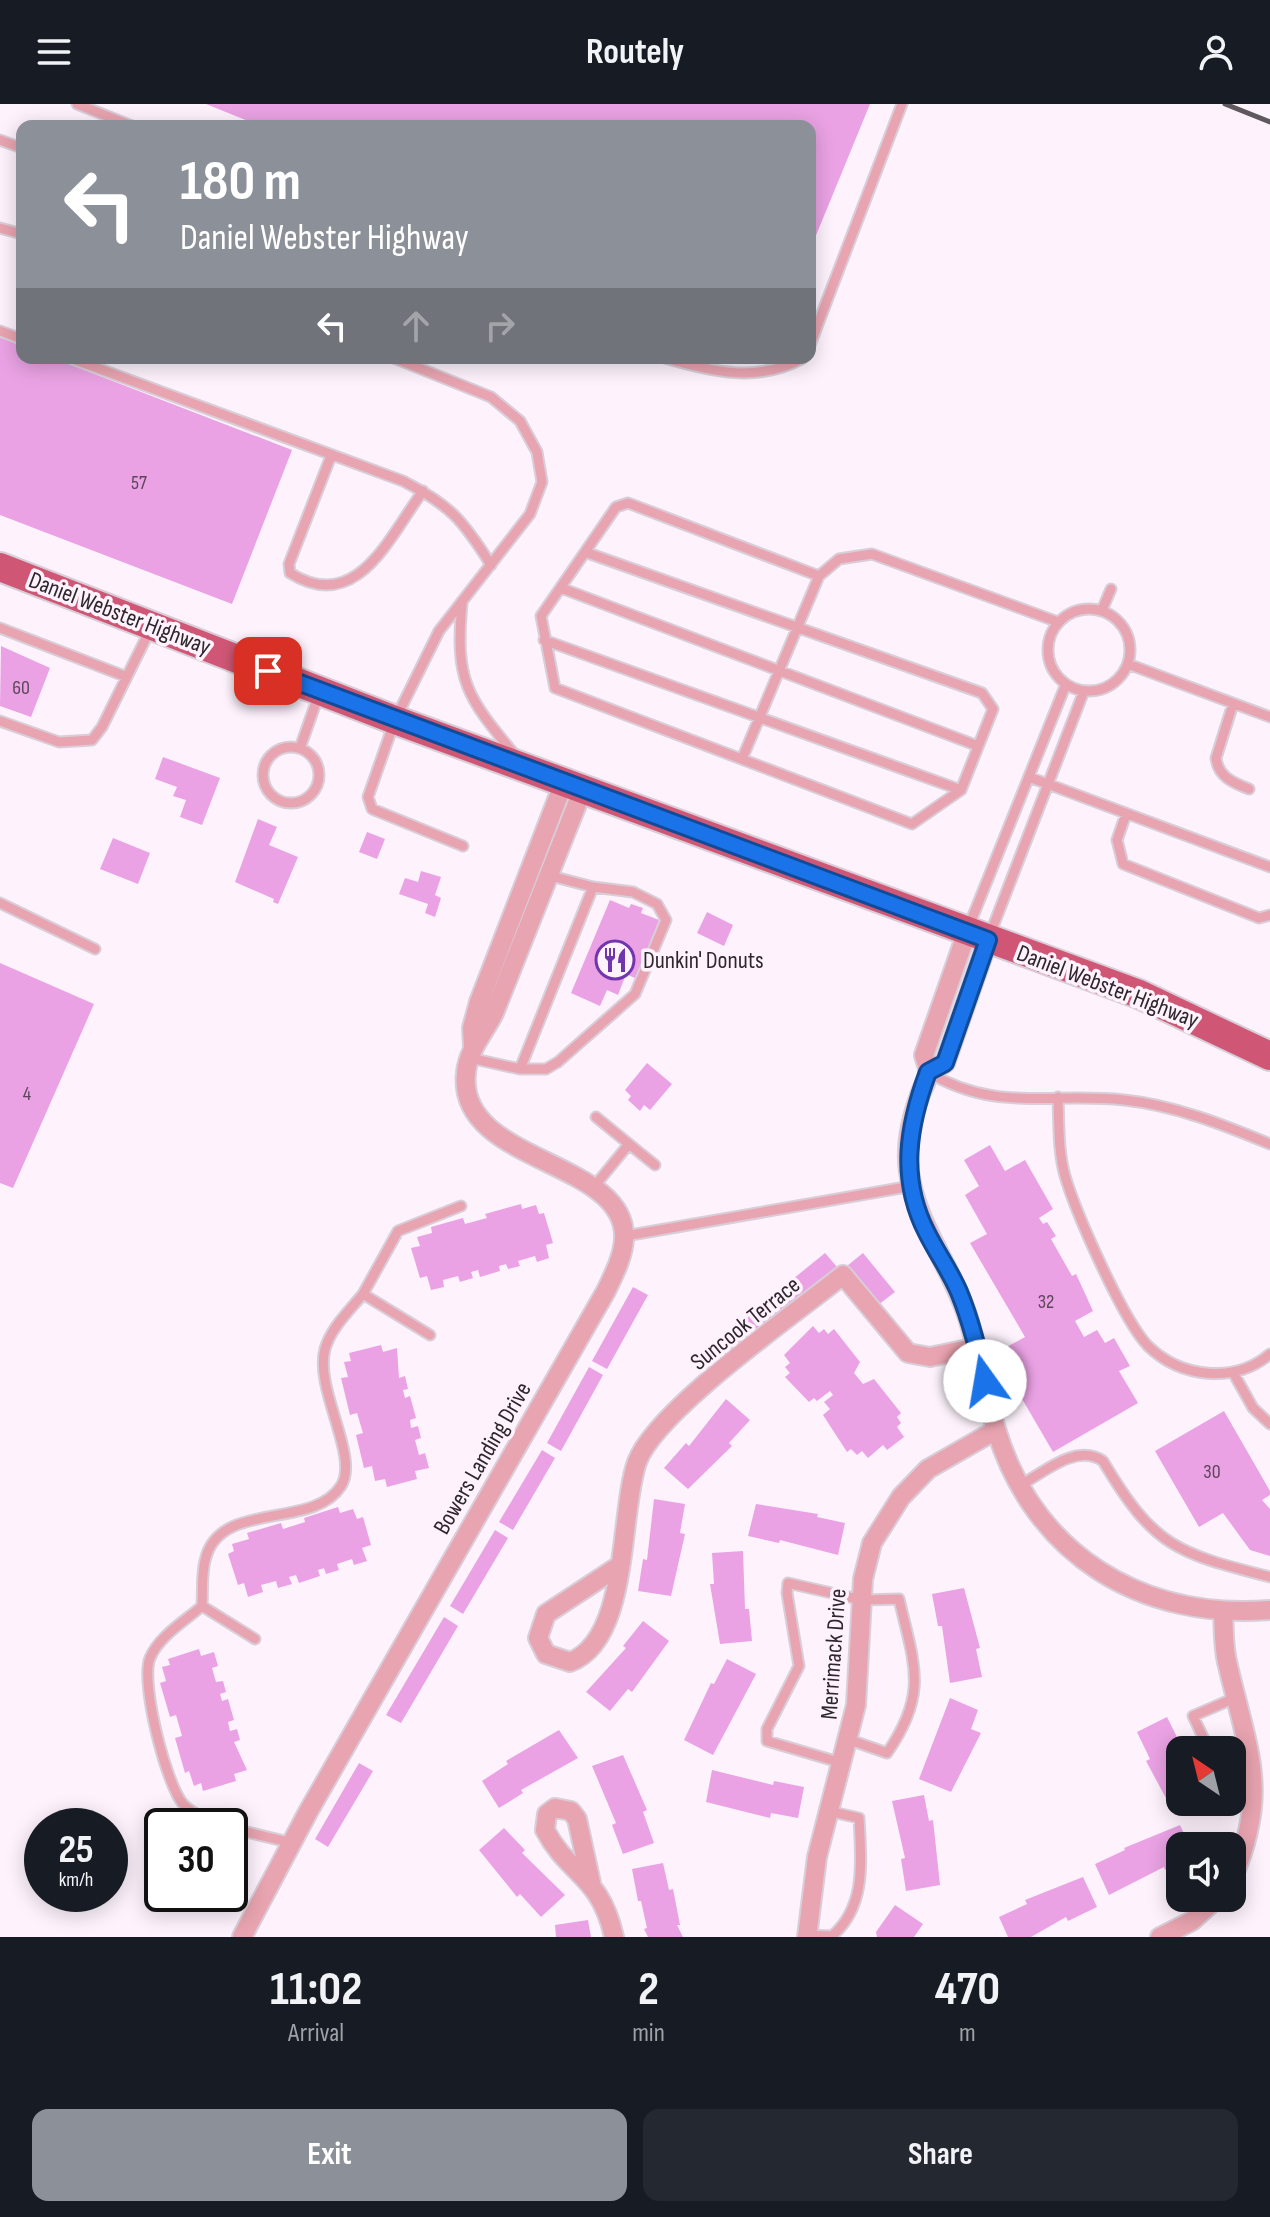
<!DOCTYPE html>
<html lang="en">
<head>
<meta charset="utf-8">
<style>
	:root { --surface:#171b24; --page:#242831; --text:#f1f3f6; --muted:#9ea1a6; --accent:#8c9099 }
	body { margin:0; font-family:"Sofia Sans Condensed",sans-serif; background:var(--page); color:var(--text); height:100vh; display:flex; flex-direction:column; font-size:30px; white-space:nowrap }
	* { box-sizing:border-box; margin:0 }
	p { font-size:26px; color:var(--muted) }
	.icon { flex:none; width:44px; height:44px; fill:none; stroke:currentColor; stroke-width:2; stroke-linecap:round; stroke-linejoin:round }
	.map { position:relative; height:1833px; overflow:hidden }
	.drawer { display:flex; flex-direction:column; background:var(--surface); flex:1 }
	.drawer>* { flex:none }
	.guide { position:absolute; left:16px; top:16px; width:800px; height:244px; border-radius:16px; box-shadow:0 4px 20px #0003; background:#8c9099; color:#fff; overflow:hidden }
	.needle { width:52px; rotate:325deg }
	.controls { position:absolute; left:1166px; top:1632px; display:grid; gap:16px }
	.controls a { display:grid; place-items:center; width:80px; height:80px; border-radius:16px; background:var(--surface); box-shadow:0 4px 20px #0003; font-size:40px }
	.speed { position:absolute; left:24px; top:1704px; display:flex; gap:16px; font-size:40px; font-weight:700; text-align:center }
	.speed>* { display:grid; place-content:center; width:104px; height:104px; border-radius:50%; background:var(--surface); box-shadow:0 4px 20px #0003; line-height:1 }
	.speed small { font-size:20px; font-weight:400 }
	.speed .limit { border:4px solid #111; border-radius:12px; background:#fff; color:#111 }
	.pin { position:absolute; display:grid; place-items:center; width:68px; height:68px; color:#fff; margin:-34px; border-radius:16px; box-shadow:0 4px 12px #0006 }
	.me { position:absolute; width:88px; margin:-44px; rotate:347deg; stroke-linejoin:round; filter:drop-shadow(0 0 6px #0008) }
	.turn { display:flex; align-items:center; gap:28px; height:168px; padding:0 32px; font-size:36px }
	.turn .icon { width:104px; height:104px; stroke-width:2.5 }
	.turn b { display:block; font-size:56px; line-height:68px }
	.lanes { display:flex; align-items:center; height:76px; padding:0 32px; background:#0003; justify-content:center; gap:40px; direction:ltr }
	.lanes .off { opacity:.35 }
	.eta { display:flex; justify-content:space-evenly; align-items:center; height:136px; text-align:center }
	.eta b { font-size:48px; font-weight:700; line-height:56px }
	.button { display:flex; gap:16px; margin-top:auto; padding:16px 32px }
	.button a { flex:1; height:92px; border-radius:16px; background:var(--accent); color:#fff; font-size:32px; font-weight:700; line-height:92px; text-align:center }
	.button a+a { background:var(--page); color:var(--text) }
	header { display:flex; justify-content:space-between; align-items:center; height:104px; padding:0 32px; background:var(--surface); font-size:36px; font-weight:700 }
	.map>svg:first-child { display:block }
	.building { fill:#eaa2e4 }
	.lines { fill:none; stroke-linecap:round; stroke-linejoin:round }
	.lane-casing { stroke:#d9ced8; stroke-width:13 }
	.street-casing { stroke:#d9ced8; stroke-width:22 }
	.primary-casing { stroke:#d9ced8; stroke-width:32 }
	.lane { stroke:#e8a4b0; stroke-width:9 }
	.street { stroke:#e8a4b0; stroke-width:18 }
	.primary { stroke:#cf5775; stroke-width:28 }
	.rail { stroke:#5f585f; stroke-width:5 }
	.route-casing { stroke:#114b97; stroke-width:20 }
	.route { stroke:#1a73e8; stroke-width:14 }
	.labels { text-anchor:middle; stroke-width:7; stroke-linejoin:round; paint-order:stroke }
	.number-label { font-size:20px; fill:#5d465c }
	.street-label { font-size:24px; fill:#2e282e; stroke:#fef3fd }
	.poi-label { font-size:24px; fill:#2e282e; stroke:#fef3fd; text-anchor:start }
</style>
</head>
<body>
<header><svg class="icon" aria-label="menu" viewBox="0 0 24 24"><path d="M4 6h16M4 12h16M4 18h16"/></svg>Routely<svg class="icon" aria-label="person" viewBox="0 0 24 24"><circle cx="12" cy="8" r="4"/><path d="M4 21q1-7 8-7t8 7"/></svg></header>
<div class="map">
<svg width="1270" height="1833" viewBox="0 0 1270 1833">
	<rect width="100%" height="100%" fill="#fef3fd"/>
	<path class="building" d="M 206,0 L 870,0 L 810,146 L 810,22 L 260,22 Z
		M 0,233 L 22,242 L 22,254 L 53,254 L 292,346 L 232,500 L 0,411 Z
		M 1,542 L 50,564 L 31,613 L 0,602 Z
		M 163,653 L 220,674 L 202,721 L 180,713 L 186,696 L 173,692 L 177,683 L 155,675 Z
		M 258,715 L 277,723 L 269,741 L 298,753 L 278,800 L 273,798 L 274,795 L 235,778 Z
		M 367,728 L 385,735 L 377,755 L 359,748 Z
		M 113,734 L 150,749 L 138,780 L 100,765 Z
		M 421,767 L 441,773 L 435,791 L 441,794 L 435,813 L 425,809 L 428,800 L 399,790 L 405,774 L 418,778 Z
		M 610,796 L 629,804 L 631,800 L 643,804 L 641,809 L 659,816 L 656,824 L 667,828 L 662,841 L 652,837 L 637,875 L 626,870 L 618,891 L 607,886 L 600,902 L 571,889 Z
		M 707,808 L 733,821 L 724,842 L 697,829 Z
		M 0,859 L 94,900 L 13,1084 L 0,1079 Z
		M 647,959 L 672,980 L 650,1006 L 644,1001 L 640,1007 L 628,996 L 631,992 L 625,986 Z
		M 990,1041 L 1005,1067 L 1025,1056 L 1053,1105 L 1039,1114 L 1043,1120 L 1047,1118 L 1056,1132 L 1051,1135 L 1072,1172 L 1076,1170 L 1093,1207 L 1075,1217 L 1084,1233 L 1097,1226 L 1105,1239 L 1114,1234 L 1130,1262 L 1119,1267 L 1138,1299 L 1053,1348 L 1011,1276 L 1020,1270 L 1005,1244 L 1025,1233 L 970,1139 L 987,1130 L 965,1091 L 979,1082 L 964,1056 Z
		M 521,1100 L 522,1105 L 536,1101 L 539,1110 L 544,1109 L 553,1139 L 546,1141 L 549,1154 L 537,1158 L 535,1152 L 518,1157 L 520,1162 L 508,1165 L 506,1160 L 499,1162 L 500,1167 L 480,1173 L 478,1166 L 471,1168 L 473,1174 L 460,1178 L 458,1172 L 443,1176 L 444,1183 L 431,1186 L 427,1172 L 420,1174 L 411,1144 L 420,1142 L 417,1133 L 432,1129 L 431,1123 L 463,1114 L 465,1120 L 487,1114 L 485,1110 Z
		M 825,1149 L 838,1164 L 731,1251 L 719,1235 Z
		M 863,1149 L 895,1188 L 878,1201 L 847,1162 Z
		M 633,1183 L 648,1191 L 607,1265 L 592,1257 Z
		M 813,1222 L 819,1229 L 824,1225 L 828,1230 L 834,1225 L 860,1258 L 854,1269 L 863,1280 L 874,1275 L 901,1309 L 897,1313 L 901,1319 L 897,1323 L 904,1333 L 887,1346 L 883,1341 L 868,1354 L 862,1347 L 857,1351 L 851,1345 L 847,1348 L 823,1311 L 830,1305 L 824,1298 L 833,1291 L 830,1287 L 817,1297 L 814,1294 L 809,1298 L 785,1273 L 790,1269 L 785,1263 L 790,1259 L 784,1251 Z
		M 381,1241 L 383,1248 L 397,1244 L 399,1274 L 405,1272 L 408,1285 L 403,1286 L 405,1294 L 410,1292 L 416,1314 L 410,1316 L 411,1324 L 418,1322 L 421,1334 L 415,1336 L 419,1351 L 425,1349 L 429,1364 L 415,1367 L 417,1375 L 387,1383 L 385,1375 L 375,1377 L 372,1362 L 364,1364 L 356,1331 L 363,1329 L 357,1309 L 350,1311 L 341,1274 L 348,1273 L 344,1258 L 351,1257 L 349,1249 Z
		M 589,1263 L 603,1271 L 561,1347 L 547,1339 Z
		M 726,1295 L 750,1316 L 729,1339 L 732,1342 L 688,1385 L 664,1364 L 686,1339 L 689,1342 Z
		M 1224,1307 L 1270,1387 L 1270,1391 L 1262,1396 L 1270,1405 L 1270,1452 L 1250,1446 L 1223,1409 L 1199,1423 L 1155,1347 Z
		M 542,1346 L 555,1354 L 513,1426 L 499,1418 Z
		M 654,1395 L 685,1400 L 680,1429 L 685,1430 L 671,1492 L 638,1487 L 643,1455 L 647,1456 Z
		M 756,1400 L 818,1410 L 817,1413 L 845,1419 L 838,1451 L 780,1436 L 779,1439 L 748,1432 Z
		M 338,1403 L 340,1409 L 353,1405 L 357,1415 L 363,1413 L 371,1441 L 362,1444 L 367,1457 L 354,1461 L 352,1455 L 337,1460 L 339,1466 L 326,1470 L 324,1464 L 318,1466 L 320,1472 L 299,1479 L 296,1471 L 289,1473 L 292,1480 L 278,1484 L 276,1477 L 261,1481 L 263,1488 L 248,1493 L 244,1479 L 238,1481 L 228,1450 L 234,1447 L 232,1440 L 249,1435 L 247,1429 L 281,1419 L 283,1425 L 305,1418 L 304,1414 Z
		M 495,1426 L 508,1434 L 463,1510 L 450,1502 Z
		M 743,1447 L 745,1505 L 749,1505 L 752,1537 L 720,1540 L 710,1480 L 714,1480 L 712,1449 Z
		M 964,1484 L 980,1544 L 976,1545 L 982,1573 L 950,1579 L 942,1522 L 938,1522 L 932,1490 Z
		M 444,1513 L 458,1522 L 401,1619 L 386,1611 Z
		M 643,1517 L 669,1537 L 632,1588 L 628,1585 L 610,1607 L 586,1588 L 626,1544 L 623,1542 Z
		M 199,1545 L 201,1552 L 214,1548 L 218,1562 L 212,1564 L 216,1578 L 223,1577 L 226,1588 L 220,1590 L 222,1597 L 228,1595 L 234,1616 L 228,1618 L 230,1627 L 237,1625 L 240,1636 L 234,1638 L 247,1666 L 234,1670 L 236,1677 L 203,1687 L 201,1679 L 194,1682 L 189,1667 L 185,1669 L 175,1634 L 182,1632 L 176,1611 L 170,1613 L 160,1579 L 166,1577 L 162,1563 L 170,1561 L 168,1555 Z
		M 727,1555 L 756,1570 L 713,1651 L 684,1636 L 711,1579 L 714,1580 Z
		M 950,1594 L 978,1606 L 971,1625 L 981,1629 L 951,1688 L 919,1675 Z
		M 1167,1613 L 1182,1643 L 1178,1645 L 1180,1698 L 1202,1698 L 1175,1711 L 1146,1657 L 1150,1655 L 1137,1628 Z
		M 559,1626 L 578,1654 L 521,1686 L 523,1689 L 499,1704 L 482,1677 L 508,1660 L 506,1657 Z
		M 623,1651 L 647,1706 L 643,1708 L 654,1739 L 623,1750 L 612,1721 L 616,1719 L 592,1662 Z
		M 359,1659 L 373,1667 L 328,1743 L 315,1735 Z
		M 712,1666 L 773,1681 L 774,1677 L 804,1683 L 798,1714 L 771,1709 L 770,1714 L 706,1698 Z
		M 924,1691 L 929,1717 L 933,1716 L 940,1781 L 906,1787 L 901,1755 L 905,1754 L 892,1697 Z
		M 1180,1721 L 1190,1742 L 1180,1742 L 1180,1759 L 1165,1766 L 1164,1763 L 1109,1791 L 1095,1760 L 1125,1746 L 1124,1744 Z
		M 504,1724 L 525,1746 L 522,1749 L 565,1791 L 541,1813 L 520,1790 L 517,1793 L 479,1746 Z
		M 663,1759 L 669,1786 L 673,1785 L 680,1821 L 677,1821 L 683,1833 L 648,1833 L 644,1825 L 647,1824 L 641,1797 L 638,1797 L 632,1765 Z
		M 1083,1773 L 1097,1803 L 1068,1817 L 1066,1813 L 1031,1833 L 1008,1833 L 999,1813 L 1027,1800 L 1025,1796 Z
		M 895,1801 L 923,1820 L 914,1833 L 877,1833 L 876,1828 Z
		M 588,1816 L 591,1833 L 556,1833 L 555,1821 Z"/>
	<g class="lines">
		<g class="lane-casing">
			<path id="lane" d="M 77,0 L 132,22
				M 0,36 L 22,44
				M 0,124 L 22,130
				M 0,227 L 22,235
				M 810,241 L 902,0
				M 70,254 L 403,377 C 450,401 463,416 491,461
				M 394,254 L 491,293 L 520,317 L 537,348 L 542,378 L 530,410 L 439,527 L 395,616 L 368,693 L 372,705 L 463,742
				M 665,254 C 713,268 758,279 803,254
				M 331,352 L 289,460 L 290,469 C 357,511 389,433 423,387
				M 585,448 L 982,589 L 993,605 L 961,686 L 912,720 L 555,584 L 541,512 L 616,403 L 628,399 L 819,472
				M 561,484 L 978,642
				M 462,499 C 455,577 466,592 515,651
				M1048 546a41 41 0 1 1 82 0a41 41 0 1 1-82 0Z
				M 1102,506 L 1111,485
				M 0,524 L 127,573
				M 544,536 L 961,686
				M 1128,560 L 1270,613
				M 1233,600 L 1216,654 C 1218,673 1234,679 1249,685
				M 0,617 L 59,638 L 92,636 L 102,623 L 150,526
				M263 671a28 28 0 1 1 56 0a28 28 0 1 1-56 0Z
				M 300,644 L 319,590
				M 742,655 L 819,472 L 839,455 L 872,450 L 1058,518
				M 1029,673 L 1270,763
				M 1126,710 L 1117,736 L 1123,760 L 1259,814 L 1270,811
				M 0,799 L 95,845
				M 969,822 L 1066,580
				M 989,833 L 1084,587
				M 470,954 L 520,965 L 593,783
				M 520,965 L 546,965 L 558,958 L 635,890 L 666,816 L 657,800 L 633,788 L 593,783 L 551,772
				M 928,968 C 995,1009 1051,988 1124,996 C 1174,1001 1224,1021 1270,1040
				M 1058,993 C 1059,1020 1058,1047 1065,1072 C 1076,1109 1123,1216 1148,1242 C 1181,1274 1235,1280 1270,1250
				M 629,1040 L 655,1061
				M 593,1084 L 629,1040 L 596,1013
				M 625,1132 L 912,1082
				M 363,1190 L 398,1127 L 461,1102
				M 1234,1270 L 1253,1304 L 1270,1320
				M 1021,1381 C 1044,1368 1077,1339 1103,1357 C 1154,1443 1176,1449 1270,1473
				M 202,1502 C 185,1517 159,1532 150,1554 C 140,1578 166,1680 183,1700 C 204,1722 263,1731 292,1739
				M 255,1535 L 202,1502 C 203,1487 201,1468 206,1453 C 222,1396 313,1426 341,1382 C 360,1353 314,1285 325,1245 C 331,1224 349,1207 363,1190 L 430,1231
				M 1209,1646 L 1193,1612 L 1237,1593
				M 842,1659 L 767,1637 L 767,1625 L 799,1562 L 787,1489 L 788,1479 L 862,1496 L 899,1495 C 914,1560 929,1589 887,1649 L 850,1636
				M 1232,1678 L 1252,1674
				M 807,1831 L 832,1832 C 867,1802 861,1756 859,1714 L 828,1707"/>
		</g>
		<g class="street-casing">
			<path id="street" d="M 967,828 L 924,951 C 925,956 929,964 928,969 C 928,976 922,984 920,991 C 911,1016 905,1042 909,1068 C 916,1120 949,1159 966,1208 C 979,1246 984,1286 996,1325 C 1034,1451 1141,1516 1270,1506
				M 473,942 L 472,924 L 479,898 L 564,678
				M 928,968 L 945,959 L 988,836
				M 619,1462 L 546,1510 L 538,1534 L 546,1550 L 570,1558 C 630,1536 619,1409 637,1358 C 656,1306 796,1209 843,1171 L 908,1249 L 930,1253 L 978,1243
				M 1223,1507 C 1224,1525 1223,1544 1228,1562 C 1248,1648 1270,1688 1232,1775
				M 591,1779 L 577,1715 L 571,1707 L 555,1704 L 547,1710 L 545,1726 C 569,1772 600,1770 614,1833
				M 242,1833 L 308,1708 L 606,1187 C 614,1170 623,1153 624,1135 C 628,1055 456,1060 466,969 C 468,946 484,929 494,909 L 583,685
				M 807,1833 L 817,1753 L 856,1601 L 863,1475 L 872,1439 L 901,1393 L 928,1365 L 996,1326
				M 1160,1833 L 1192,1817 L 1217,1794"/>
		</g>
		<g class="primary-casing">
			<path id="primary" d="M 0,463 L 395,616 L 1139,890 L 1270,952"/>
		</g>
		<use href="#lane" class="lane"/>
		<use href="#street" class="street"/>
		<use href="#primary" class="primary"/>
		<path class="rail" d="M 1225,0 L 1270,18"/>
	</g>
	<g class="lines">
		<g class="route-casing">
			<path id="route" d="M 268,567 L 988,836 L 945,959 L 928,968 C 908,1022 899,1075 927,1129 C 937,1149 950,1167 959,1188 C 971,1217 978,1247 985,1277"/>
		</g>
		<use href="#route" class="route"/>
	</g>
	<defs>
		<g id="restaurant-ring" transform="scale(2)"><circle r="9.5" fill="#fef3fd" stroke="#7236ac" stroke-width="1.5"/><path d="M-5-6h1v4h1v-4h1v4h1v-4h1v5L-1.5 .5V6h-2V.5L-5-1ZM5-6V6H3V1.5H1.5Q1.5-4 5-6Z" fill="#7236ac"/></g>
	</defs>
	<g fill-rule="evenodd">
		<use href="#restaurant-ring" x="615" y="856"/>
	</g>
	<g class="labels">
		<g class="number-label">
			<text x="139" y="385">57</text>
			<text x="21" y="590">60</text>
			<text x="27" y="996">4</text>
			<text x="1046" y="1204">32</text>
			<text x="1212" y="1374">30</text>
		</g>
		<g class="street-label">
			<text transform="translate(120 509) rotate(21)" y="8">Daniel Webster Highway</text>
			<text transform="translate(1108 882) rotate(21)" y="8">Daniel Webster Highway</text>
			<text transform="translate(745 1219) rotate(-39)" y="8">Suncook Terrace</text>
			<text transform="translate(482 1354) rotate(-60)" y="8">Bowers Landing Drive</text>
			<text transform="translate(833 1550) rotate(-86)" y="8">Merrimack Drive</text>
		</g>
		<g class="poi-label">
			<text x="643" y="864">Dunkin' Donuts</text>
		</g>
	</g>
</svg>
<div class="controls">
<a><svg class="needle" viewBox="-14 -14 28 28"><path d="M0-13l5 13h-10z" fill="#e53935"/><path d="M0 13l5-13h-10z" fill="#9ea1a6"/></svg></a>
<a><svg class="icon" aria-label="sound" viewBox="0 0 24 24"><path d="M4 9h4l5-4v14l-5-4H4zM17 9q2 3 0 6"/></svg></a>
</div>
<div class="speed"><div>25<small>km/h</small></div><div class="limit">30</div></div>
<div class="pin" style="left:268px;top:567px;background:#d93025"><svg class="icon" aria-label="arrive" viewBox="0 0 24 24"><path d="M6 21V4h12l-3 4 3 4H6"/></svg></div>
<svg class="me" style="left:985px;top:1277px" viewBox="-20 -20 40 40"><circle r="19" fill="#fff"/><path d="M0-13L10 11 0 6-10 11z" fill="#1a73e8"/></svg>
<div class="guide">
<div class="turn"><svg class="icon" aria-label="left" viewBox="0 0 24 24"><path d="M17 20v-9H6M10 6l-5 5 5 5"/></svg><div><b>180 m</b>Daniel Webster Highway</div></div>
<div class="lanes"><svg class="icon" aria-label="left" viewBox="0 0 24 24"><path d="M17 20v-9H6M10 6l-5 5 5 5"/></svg><svg class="icon off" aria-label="ahead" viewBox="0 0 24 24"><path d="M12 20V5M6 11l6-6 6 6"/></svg><svg class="icon off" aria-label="right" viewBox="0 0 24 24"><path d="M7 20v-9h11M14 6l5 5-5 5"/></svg></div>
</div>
</div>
<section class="drawer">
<div class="eta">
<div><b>11:02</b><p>Arrival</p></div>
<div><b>2</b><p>min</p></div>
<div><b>470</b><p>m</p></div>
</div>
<div class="button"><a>Exit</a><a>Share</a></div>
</section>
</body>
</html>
